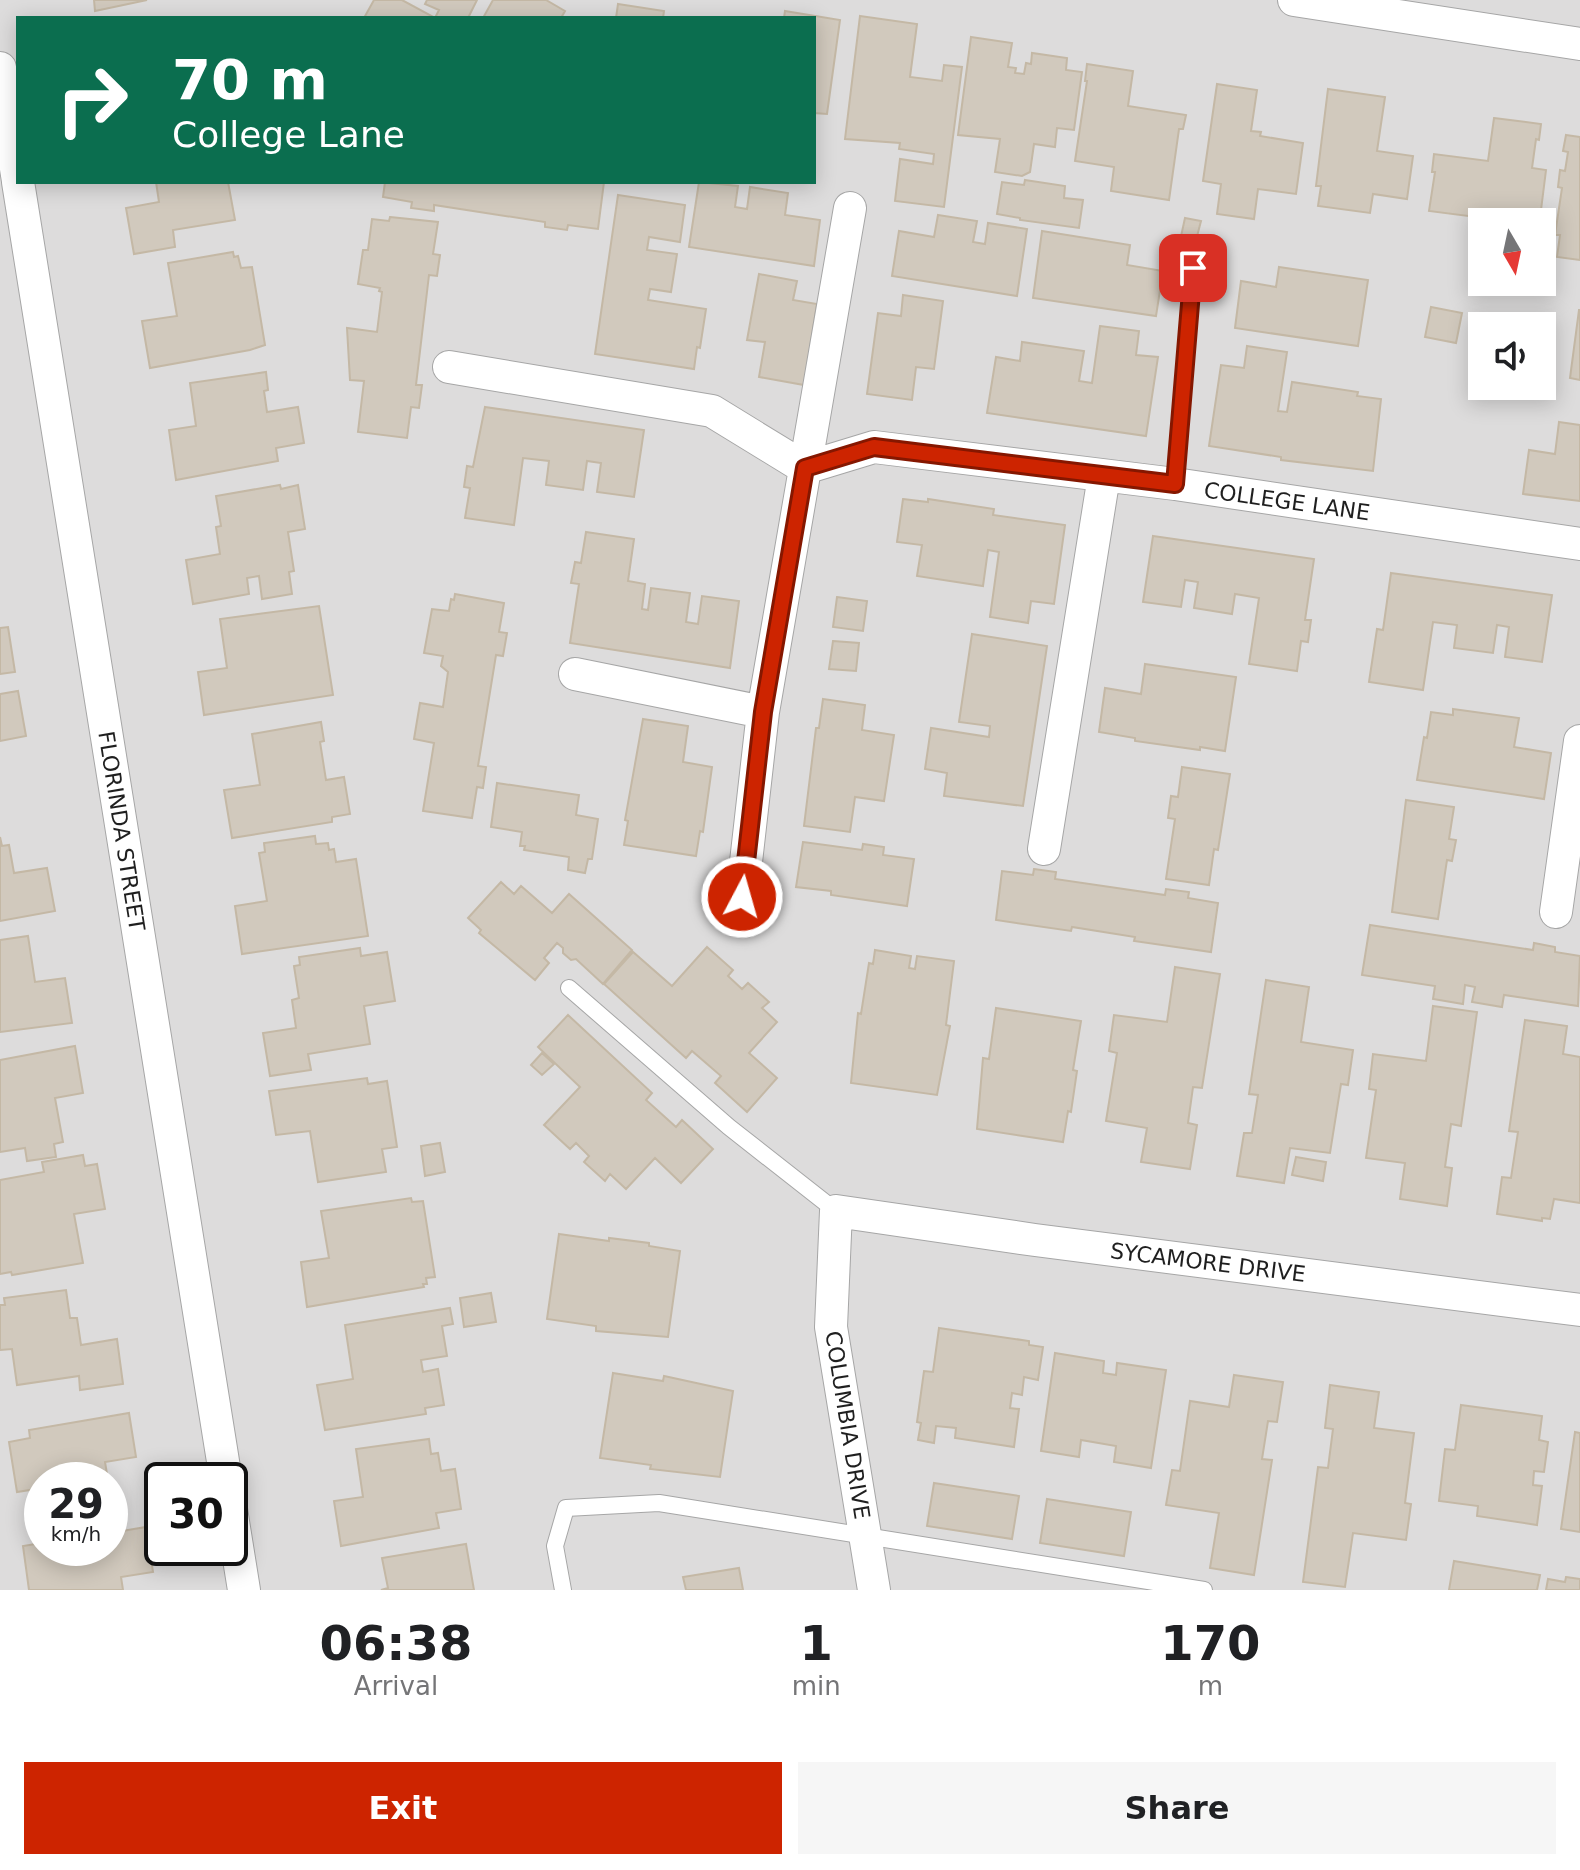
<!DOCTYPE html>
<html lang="en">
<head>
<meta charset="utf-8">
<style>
	:root { --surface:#fff; --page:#f6f6f6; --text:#202124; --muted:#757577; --accent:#cd2400 }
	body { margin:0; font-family:"DejaVu Sans",sans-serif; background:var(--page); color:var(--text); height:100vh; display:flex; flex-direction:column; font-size:30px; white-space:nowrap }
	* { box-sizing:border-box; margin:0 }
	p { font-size:26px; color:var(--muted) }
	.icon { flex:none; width:44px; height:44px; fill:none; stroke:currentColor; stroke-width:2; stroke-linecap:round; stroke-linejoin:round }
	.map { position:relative; height:1590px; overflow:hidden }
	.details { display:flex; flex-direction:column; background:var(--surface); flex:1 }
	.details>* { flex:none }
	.banner { position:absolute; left:16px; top:16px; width:800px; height:168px; border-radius:0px; box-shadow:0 4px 20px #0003; background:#0b6e4f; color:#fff; overflow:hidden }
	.needle { width:52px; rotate:171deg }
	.tools { position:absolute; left:1468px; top:208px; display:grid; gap:16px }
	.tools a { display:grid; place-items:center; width:88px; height:88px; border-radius:0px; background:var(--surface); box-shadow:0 4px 20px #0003; font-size:40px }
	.speed { position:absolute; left:24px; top:1462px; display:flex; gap:16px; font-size:40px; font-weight:700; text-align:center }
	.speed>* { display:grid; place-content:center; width:104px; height:104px; border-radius:50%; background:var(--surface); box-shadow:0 4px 20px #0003; line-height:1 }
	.speed small { font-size:20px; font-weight:400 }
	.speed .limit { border:4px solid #111; border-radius:12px; background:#fff; color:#111 }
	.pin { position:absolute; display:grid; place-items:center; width:68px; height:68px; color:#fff; margin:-34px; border-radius:16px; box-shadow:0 4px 12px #0006 }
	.me { position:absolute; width:88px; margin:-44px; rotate:6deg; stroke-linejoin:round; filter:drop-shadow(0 0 6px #0008) }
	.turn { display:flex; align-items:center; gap:28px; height:168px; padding:0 24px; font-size:36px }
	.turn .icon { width:104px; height:104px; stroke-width:2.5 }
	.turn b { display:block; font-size:56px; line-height:68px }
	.eta { display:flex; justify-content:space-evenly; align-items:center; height:136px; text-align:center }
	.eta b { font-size:48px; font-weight:700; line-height:56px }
	.primary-button { display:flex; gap:16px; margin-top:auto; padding:16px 24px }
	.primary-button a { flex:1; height:92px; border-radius:0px; background:var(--accent); color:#fff; font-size:32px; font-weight:700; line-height:92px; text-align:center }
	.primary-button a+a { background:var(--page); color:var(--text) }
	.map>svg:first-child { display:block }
	.residential { fill:#dddcdc; fill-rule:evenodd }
	.building { fill:#d1c9bd; stroke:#c4b8a5; stroke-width:2 }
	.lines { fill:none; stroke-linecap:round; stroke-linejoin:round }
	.service-casing { stroke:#a6a6a6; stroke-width:18 }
	.minor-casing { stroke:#a6a6a6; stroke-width:34 }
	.service { stroke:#fff; stroke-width:16 }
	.minor { stroke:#fff; stroke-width:32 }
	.route-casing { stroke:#851700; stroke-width:20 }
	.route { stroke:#cd2400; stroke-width:14 }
	.labels { text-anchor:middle; stroke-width:7; stroke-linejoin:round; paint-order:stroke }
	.street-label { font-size:22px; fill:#1f1f1f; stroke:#fff }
</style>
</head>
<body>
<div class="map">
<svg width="1580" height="1590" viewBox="0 0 1580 1590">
	<rect width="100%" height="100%" fill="#f0eee4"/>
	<path class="residential" d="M 0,0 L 1580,0 L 1580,1590 L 0,1590 ZM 18,18 L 814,18 L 814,182 L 18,182 ZM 1482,222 L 1542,222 L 1542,282 L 1482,282 ZM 1482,326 L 1542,326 L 1542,386 L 1482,386 ZM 42,1480 L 110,1480 L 110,1548 L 42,1548 ZM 162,1480 L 230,1480 L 230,1548 L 162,1548 Z"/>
	<path class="building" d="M 94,0 L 147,0 L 95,11 Z
		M 374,0 L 402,0 L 435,18 L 439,10 L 425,4 L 427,0 L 477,0 L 468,18 L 364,18 Z
		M 493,0 L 546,0 L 565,11 L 561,18 L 483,18 Z
		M 618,4 L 664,11 L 663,18 L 616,18 Z
		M 785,11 L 840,20 L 827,114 L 814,113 L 814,18 L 784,18 Z
		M 860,16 L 917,24 L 910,77 L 942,81 L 944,65 L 962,67 L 944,207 L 895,201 L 900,159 L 933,164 L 934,154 L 899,149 L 900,143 L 845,139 Z
		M 971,37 L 1012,43 L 1008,67 L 1016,68 L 1015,73 L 1024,74 L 1026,63 L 1031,64 L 1032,53 L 1067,58 L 1066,70 L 1082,72 L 1074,130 L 1057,128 L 1055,147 L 1034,144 L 1030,172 L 1022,176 L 995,172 L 1000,139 L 958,135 Z
		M 1087,64 L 1133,71 L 1128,106 L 1186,115 L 1183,129 L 1179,129 L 1169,200 L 1111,191 L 1114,167 L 1075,161 L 1087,81 L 1085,81 Z
		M 1217,84 L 1257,90 L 1251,131 L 1261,132 L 1260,136 L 1303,143 L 1296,194 L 1258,189 L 1254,219 L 1217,214 L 1221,184 L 1203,181 Z
		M 1328,89 L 1385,97 L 1377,151 L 1413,156 L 1407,199 L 1373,194 L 1370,213 L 1318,206 L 1321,186 L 1316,186 Z
		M 1494,118 L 1541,124 L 1539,140 L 1536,139 L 1532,168 L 1546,170 L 1540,218 L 1525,216 L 1524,222 L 1491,222 L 1492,219 L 1429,211 L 1435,172 L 1432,172 L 1434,154 L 1488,161 Z
		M 1566,135 L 1580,137 L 1580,260 L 1557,257 L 1560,235 L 1555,235 L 1562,188 L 1558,187 L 1560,170 L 1565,171 L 1568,152 L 1563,151 Z
		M 1025,180 L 1065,186 L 1064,198 L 1083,200 L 1079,228 L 1020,220 L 1020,218 L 997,214 L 1002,182 L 1024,185 Z
		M 156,182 L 228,182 L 235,220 L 173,230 L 175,247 L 134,254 L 126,208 L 159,202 Z
		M 385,182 L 604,182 L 598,229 L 568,225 L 567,230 L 545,227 L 545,222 L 434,205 L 434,211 L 411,208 L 412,202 L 383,197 Z
		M 699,182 L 738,186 L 735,207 L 747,209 L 750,187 L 788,193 L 785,215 L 820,220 L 814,266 L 689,247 Z
		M 618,195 L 685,205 L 680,242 L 649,237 L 647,250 L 677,254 L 671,292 L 650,289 L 648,300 L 706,309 L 700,348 L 697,347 L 694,369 L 595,354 Z
		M 938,215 L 977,221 L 973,242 L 985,244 L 988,223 L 1027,229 L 1017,296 L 892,276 L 899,231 L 934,237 Z
		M 390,217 L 438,222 L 433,254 L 440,255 L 437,276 L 429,275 L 416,385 L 422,385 L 419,408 L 411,407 L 407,438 L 358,432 L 364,381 L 350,380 L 347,328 L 377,332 L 382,292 L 379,291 L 380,288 L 358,284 L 363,250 L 368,250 L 372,219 L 389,221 Z
		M 1185,218 L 1201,221 L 1195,244 L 1180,241 Z
		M 1042,231 L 1130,245 L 1127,265 L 1163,271 L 1156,316 L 1033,298 Z
		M 233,252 L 234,257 L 238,256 L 241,268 L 252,267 L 265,345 L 250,350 L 150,368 L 142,321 L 177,316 L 168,263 Z
		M 1279,267 L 1368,280 L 1358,346 L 1235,328 L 1241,281 L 1276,287 Z
		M 759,274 L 797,281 L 793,300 L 817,304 L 804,385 L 759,377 L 765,342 L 747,340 Z
		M 903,295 L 943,301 L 934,369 L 916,367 L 912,400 L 867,394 L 878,313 L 901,316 Z
		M 1431,307 L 1462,313 L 1456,343 L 1425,337 Z
		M 1579,310 L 1580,310 L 1580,380 L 1570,378 Z
		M 1482,315 L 1512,319 L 1510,326 L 1482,326 L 1482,345 L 1477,344 Z
		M 1100,326 L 1139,331 L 1136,355 L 1158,357 L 1146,436 L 987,413 L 996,357 L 1020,361 L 1022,342 L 1084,351 L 1079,381 L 1092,383 Z
		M 1247,346 L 1287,352 L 1278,411 L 1287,412 L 1292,382 L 1358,392 L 1357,396 L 1381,399 L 1373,471 L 1281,460 L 1281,457 L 1209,446 L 1221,365 L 1244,368 Z
		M 266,372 L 268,390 L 264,391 L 267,412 L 298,407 L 304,443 L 276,448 L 278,461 L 176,480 L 169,430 L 196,426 L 190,383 Z
		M 485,407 L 644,430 L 634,497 L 597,492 L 601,463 L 587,461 L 583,490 L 546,485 L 549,461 L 523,458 L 514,525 L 465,518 L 470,488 L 464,487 L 467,466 L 473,467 Z
		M 1559,422 L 1580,425 L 1580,501 L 1523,494 L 1529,450 L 1555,454 Z
		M 280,485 L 281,489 L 298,485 L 305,529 L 288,532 L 294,571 L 289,572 L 292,594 L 262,599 L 259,576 L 247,578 L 249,594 L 193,604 L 186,560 L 220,554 L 216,527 L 221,526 L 216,496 Z
		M 903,499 L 928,502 L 928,499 L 994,509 L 993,515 L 1065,525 L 1054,604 L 1031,601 L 1028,623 L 990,617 L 999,552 L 988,550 L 983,586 L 917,576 L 922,545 L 897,542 Z
		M 586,532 L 634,539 L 628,581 L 645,584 L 642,609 L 648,610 L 651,588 L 690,593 L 686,622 L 698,624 L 702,596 L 739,601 L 730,668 L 570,643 L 579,584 L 571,583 L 575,562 L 581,563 Z
		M 1153,536 L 1314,559 L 1305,620 L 1311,620 L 1308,642 L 1301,641 L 1297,671 L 1249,664 L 1259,598 L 1235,594 L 1232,614 L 1194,608 L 1198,582 L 1185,580 L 1181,607 L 1143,602 Z
		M 1391,573 L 1552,595 L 1542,662 L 1505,657 L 1509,627 L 1497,625 L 1493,653 L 1454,648 L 1457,625 L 1433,622 L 1423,690 L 1369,682 L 1377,629 L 1383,630 Z
		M 455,594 L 504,603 L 499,632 L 507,633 L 503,656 L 496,655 L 478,766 L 486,767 L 483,788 L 477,787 L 472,818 L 423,811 L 434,743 L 414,739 L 420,703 L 443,707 L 448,672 L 441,666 L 443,656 L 424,653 L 432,609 L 449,611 L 451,599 L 454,600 Z
		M 837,597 L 867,601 L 863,631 L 833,627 Z
		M 319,606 L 333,695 L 204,715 L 198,672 L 227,668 L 220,619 Z
		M 8,627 L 15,672 L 0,674 L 0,628 Z
		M 972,634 L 1047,646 L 1023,806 L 944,796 L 947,773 L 925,769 L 931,728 L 989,737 L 990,726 L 959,722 Z
		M 833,641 L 859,643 L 856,671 L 829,669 Z
		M 1145,664 L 1236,677 L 1225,751 L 1200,747 L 1200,750 L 1135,741 L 1135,738 L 1099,732 L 1105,688 L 1141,694 Z
		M 18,691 L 26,736 L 0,741 L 0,694 Z
		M 823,699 L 865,705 L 862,730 L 894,735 L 884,801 L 855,797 L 850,832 L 804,826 L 816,728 L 819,728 Z
		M 1453,709 L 1519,718 L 1514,747 L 1551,753 L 1544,799 L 1417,780 L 1424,737 L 1427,738 L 1431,712 L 1453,715 Z
		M 643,719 L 688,726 L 683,762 L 712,767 L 703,832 L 700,831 L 696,856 L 624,845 L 628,821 L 625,820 Z
		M 321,722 L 324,741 L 320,742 L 326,780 L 344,777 L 350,814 L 332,817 L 332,822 L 232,838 L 224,790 L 260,785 L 252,734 Z
		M 1182,767 L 1230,774 L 1218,850 L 1214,849 L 1209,885 L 1166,879 L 1175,819 L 1168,818 L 1171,796 L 1178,797 Z
		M 497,783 L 579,795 L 576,815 L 598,819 L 592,859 L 588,859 L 585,873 L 568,870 L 569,857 L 524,850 L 525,846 L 520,846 L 522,832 L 491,827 Z
		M 1406,800 L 1454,807 L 1449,839 L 1456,840 L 1452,861 L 1447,860 L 1438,919 L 1392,912 Z
		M 315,836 L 316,844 L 328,843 L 329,850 L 334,849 L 336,862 L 356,859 L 368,936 L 242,954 L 235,906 L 267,901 L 259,853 L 265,852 L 264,843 Z
		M 0,837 L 2,846 L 9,845 L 14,873 L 47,868 L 55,911 L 0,921 Z
		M 803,842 L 862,850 L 863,844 L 884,847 L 883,855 L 914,859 L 907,906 L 831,895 L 831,891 L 796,887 Z
		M 1034,869 L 1056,872 L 1055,879 L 1165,895 L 1166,889 L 1189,892 L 1188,898 L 1218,903 L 1211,952 L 1134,941 L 1135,937 L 1072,927 L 1071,931 L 996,920 L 1002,871 L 1033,875 Z
		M 501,882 L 514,894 L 521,886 L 552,913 L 569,894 L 632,950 L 603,984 L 576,959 L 571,960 L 563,953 L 563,948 L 557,943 L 544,958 L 549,963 L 535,980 L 479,933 L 481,930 L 468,918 Z
		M 1370,925 L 1533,950 L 1534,943 L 1555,947 L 1555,952 L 1580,956 L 1578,1006 L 1504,995 L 1502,1007 L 1472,1002 L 1475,987 L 1465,985 L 1463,1004 L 1433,999 L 1435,986 L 1362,975 Z
		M 28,936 L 35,982 L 65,978 L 72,1023 L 0,1032 L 0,940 Z
		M 707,947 L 733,970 L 728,976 L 742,989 L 748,983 L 769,1002 L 762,1008 L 777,1022 L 749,1053 L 777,1078 L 747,1112 L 715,1083 L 721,1076 L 692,1051 L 686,1058 L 604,984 L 633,952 L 672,986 Z
		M 360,948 L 361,956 L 387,952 L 395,1001 L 364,1006 L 370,1044 L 308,1054 L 311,1070 L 270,1076 L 263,1033 L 296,1028 L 292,1000 L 299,998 L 294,966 L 300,965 L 299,957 Z
		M 875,950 L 911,956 L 909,968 L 915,969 L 917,956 L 954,961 L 946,1025 L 950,1026 L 937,1095 L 851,1083 L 858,1013 L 861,1014 L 869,963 L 873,964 Z
		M 1175,967 L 1220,974 L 1202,1088 L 1193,1087 L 1188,1123 L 1197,1125 L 1190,1169 L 1141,1162 L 1147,1128 L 1106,1121 L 1117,1053 L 1109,1051 L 1114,1015 L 1167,1022 Z
		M 1266,980 L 1309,987 L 1301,1042 L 1353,1050 L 1348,1085 L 1341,1084 L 1330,1153 L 1290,1148 L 1284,1183 L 1237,1176 L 1244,1133 L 1252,1133 L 1258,1095 L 1249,1094 Z
		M 1433,1006 L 1477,1012 L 1461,1126 L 1451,1124 L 1445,1167 L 1452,1168 L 1447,1206 L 1400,1199 L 1405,1163 L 1366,1158 L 1376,1090 L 1369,1089 L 1373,1054 L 1426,1061 Z
		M 996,1008 L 1081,1021 L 1073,1070 L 1077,1071 L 1071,1112 L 1068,1111 L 1063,1142 L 977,1129 L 983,1058 L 989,1059 Z
		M 568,1015 L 652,1093 L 646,1100 L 676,1127 L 682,1120 L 713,1149 L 681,1183 L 655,1158 L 626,1189 L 610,1174 L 605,1181 L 584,1162 L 589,1156 L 576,1143 L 570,1149 L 544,1125 L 580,1087 L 538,1047 Z
		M 1525,1020 L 1567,1026 L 1563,1054 L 1580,1057 L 1580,1203 L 1554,1199 L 1550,1219 L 1542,1218 L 1542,1221 L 1497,1214 L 1502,1177 L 1511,1178 L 1518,1132 L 1509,1131 Z
		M 75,1046 L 83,1093 L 55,1098 L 63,1142 L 54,1144 L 56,1157 L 27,1161 L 25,1148 L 0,1152 L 0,1060 Z
		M 542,1053 L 554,1064 L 542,1075 L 531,1065 Z
		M 367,1078 L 368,1084 L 387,1081 L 397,1147 L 382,1149 L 386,1172 L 318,1182 L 310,1131 L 276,1135 L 269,1091 Z
		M 440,1143 L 445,1172 L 425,1176 L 421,1146 Z
		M 83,1155 L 85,1166 L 97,1164 L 105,1209 L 74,1214 L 83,1263 L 12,1275 L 11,1272 L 0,1274 L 0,1180 L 44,1172 L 42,1162 Z
		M 1296,1157 L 1326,1162 L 1323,1181 L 1292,1175 Z
		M 411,1198 L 412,1202 L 423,1201 L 435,1277 L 426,1278 L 427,1284 L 423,1284 L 424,1287 L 307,1307 L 301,1262 L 329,1258 L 321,1211 Z
		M 559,1234 L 609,1241 L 609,1238 L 649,1243 L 649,1246 L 680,1251 L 668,1337 L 596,1331 L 596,1326 L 547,1319 Z
		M 66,1290 L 70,1318 L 77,1318 L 81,1345 L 117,1339 L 123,1384 L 80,1390 L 79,1376 L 17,1385 L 12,1349 L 0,1350 L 0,1305 L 5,1305 L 4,1298 Z
		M 491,1293 L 496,1322 L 464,1327 L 460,1298 Z
		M 450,1308 L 453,1324 L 442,1326 L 447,1356 L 421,1360 L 423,1372 L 438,1369 L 444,1405 L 425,1408 L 426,1414 L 325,1430 L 317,1385 L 353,1379 L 345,1325 Z
		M 939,1328 L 1029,1341 L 1029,1345 L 1043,1347 L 1038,1380 L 1024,1377 L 1022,1395 L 1012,1393 L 1010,1408 L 1019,1409 L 1014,1447 L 955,1438 L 956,1428 L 936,1426 L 934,1443 L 918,1440 L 921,1423 L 917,1422 L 924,1371 L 933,1372 Z
		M 1055,1353 L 1104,1361 L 1103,1373 L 1116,1375 L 1117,1363 L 1166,1370 L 1151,1468 L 1114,1462 L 1116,1446 L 1081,1440 L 1079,1457 L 1041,1451 Z
		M 613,1373 L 663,1381 L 664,1376 L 733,1391 L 720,1477 L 650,1469 L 651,1465 L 600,1458 Z
		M 1234,1375 L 1283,1382 L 1277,1422 L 1268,1421 L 1262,1459 L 1272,1460 L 1254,1575 L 1210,1568 L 1219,1513 L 1166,1505 L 1172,1470 L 1180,1471 L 1190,1401 L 1229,1407 Z
		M 1330,1385 L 1379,1392 L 1374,1428 L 1414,1433 L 1405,1503 L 1411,1504 L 1406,1540 L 1353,1533 L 1345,1587 L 1303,1582 L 1318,1467 L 1328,1468 L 1333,1429 L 1325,1428 Z
		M 1461,1405 L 1542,1416 L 1539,1440 L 1548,1442 L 1544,1472 L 1534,1471 L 1533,1485 L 1542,1486 L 1537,1525 L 1477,1516 L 1478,1506 L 1439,1501 L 1445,1449 L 1455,1450 Z
		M 129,1413 L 136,1457 L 105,1462 L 108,1480 L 42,1480 L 41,1522 L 36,1489 L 17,1492 L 9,1442 L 30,1438 L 29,1430 Z
		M 1575,1432 L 1580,1433 L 1580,1532 L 1561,1529 Z
		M 429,1439 L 431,1454 L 438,1453 L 441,1471 L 455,1469 L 461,1509 L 436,1513 L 439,1528 L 341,1546 L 334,1501 L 363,1497 L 356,1449 Z
		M 934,1483 L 1019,1496 L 1012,1539 L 927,1526 Z
		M 1047,1499 L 1131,1512 L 1124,1556 L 1040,1543 Z
		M 146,1527 L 153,1572 L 121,1577 L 123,1590 L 29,1590 L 23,1546 L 42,1543 L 42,1548 L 110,1548 L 110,1533 Z
		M 466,1544 L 474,1590 L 381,1590 L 388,1588 L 382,1558 Z
		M 1454,1561 L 1540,1575 L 1537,1590 L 1449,1590 Z
		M 739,1568 L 743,1590 L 686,1590 L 683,1577 Z
		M 1566,1577 L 1580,1579 L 1580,1590 L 1546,1590 L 1548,1579 L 1565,1582 Z"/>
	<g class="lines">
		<g class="service-casing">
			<path id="service" d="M 1175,484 L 1193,268
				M 569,988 L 729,1127 L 836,1211
				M 563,1590 L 555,1546 L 566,1508 L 659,1503 L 1204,1590"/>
		</g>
		<g class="minor-casing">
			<path id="minor" d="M 1294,0 L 1580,44
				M 0,68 L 18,181
				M 18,182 L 226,1480
				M 449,367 L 712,411 L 805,468
				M 805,468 L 874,447 L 1175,484 L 1580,544
				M 575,674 L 763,712
				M 1044,849 L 1104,476
				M 742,897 L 763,712 L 850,208
				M 1556,912 L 1580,741
				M 230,1503 L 244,1590
				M 874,1590 L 831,1327 L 836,1211 L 1035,1240 L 1580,1310"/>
		</g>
		<use href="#service" class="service"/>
		<use href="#minor" class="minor"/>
	</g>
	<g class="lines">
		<g class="route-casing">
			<path id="route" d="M 742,897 L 763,712 L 805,468 L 874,447 L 1175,484 L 1193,268"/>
		</g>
		<use href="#route" class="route"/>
	</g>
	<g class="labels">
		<g class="street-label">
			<text transform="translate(1287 501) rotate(8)" y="8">COLLEGE LANE</text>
			<text transform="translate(122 831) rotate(81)" y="8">FLORINDA STREET</text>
			<text transform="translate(1208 1262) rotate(7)" y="8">SYCAMORE DRIVE</text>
			<text transform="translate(848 1425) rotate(81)" y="8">COLUMBIA DRIVE</text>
		</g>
	</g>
</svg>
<div class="tools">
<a><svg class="needle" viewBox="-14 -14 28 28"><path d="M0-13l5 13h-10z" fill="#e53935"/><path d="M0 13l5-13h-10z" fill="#757577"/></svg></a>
<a><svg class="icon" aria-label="sound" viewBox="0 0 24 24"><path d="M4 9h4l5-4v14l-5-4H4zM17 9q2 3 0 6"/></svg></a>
</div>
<div class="speed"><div>29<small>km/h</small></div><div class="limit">30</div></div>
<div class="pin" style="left:1193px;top:268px;background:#d93025"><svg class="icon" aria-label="arrive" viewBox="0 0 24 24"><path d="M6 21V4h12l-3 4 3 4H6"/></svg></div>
<svg class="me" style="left:742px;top:897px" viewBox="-20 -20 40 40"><circle r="17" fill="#cd2400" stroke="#fff" stroke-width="3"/><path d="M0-11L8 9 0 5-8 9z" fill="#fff"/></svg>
<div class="banner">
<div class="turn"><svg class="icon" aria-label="right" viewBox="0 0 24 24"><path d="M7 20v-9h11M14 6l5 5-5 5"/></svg><div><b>70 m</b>College Lane</div></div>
</div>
</div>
<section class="details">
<div class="eta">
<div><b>06:38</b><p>Arrival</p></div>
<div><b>1</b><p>min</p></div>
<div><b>170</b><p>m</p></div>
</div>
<div class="primary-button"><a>Exit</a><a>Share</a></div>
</section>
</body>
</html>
